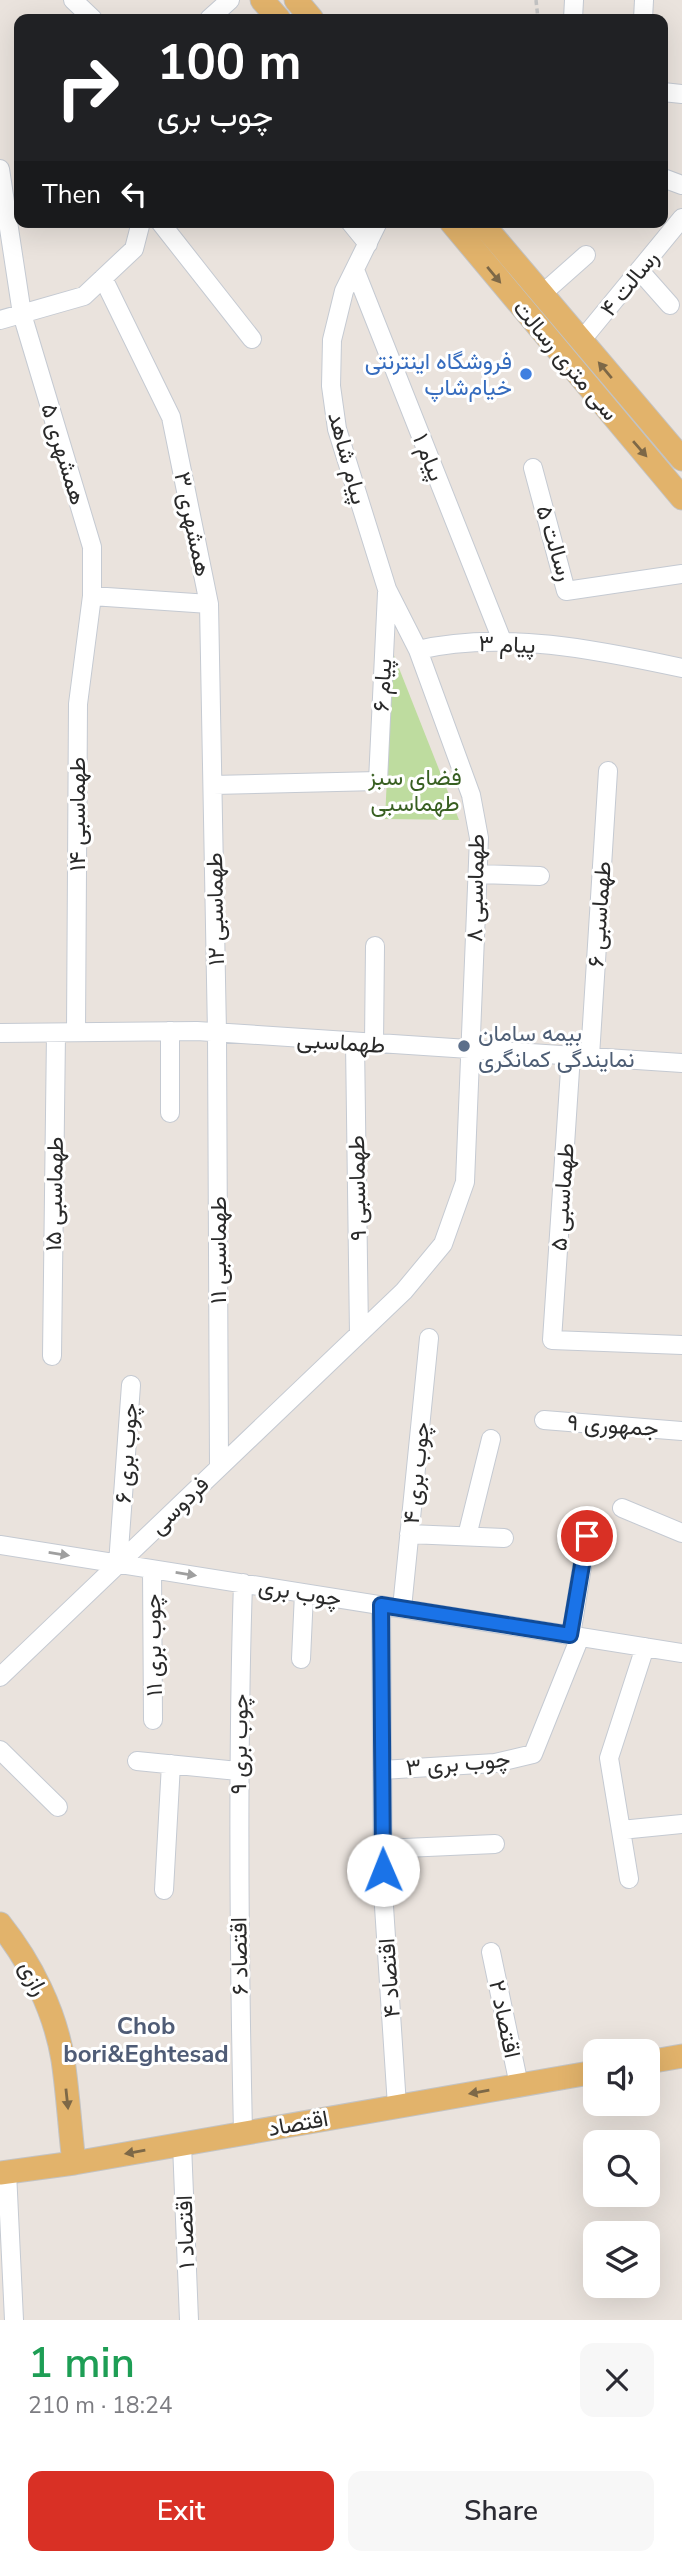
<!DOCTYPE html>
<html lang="en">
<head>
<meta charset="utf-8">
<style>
	:root { --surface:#fff; --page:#f7f7f7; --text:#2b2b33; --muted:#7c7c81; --accent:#d93025 }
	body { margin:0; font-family:"Nunito Sans",Vazirmatn,sans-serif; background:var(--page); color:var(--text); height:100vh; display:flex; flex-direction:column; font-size:26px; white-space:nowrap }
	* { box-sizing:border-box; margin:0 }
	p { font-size:23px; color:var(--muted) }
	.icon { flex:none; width:38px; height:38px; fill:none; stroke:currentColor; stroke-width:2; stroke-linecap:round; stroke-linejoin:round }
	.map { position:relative; height:2320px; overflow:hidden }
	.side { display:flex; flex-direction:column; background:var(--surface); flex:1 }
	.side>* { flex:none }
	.top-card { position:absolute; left:14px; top:14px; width:654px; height:214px; border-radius:14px; box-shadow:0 7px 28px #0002; background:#202124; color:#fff; overflow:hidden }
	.fabs { position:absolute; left:583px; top:2039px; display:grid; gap:14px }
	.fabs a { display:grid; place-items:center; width:77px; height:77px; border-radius:14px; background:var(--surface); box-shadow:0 7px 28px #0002; font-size:35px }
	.pin { position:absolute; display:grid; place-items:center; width:60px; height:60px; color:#fff; margin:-30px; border:4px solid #fff; border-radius:50%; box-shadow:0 2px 7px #0007 }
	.me { position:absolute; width:77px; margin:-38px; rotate:359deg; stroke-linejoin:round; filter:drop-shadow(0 0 5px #0008) }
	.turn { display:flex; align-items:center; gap:24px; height:147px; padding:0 28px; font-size:32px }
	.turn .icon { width:91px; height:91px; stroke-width:2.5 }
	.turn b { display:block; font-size:49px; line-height:60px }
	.then { display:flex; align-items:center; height:66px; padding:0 28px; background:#0003; gap:14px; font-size:26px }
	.round { display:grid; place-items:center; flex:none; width:74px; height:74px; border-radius:14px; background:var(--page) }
	.head { display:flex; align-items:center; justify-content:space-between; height:119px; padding:0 28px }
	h1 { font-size:42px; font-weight:600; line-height:52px; color:#1e9e55 }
	.primary-button { display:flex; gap:14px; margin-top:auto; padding:14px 28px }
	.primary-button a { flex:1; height:80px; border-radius:14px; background:var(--accent); color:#fff; font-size:28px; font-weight:600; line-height:80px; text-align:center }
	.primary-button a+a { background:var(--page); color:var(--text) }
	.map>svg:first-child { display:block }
	.green { fill:#bedc9f }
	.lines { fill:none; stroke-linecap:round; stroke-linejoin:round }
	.minor-casing { stroke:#c5cad2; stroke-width:20 }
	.major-casing { stroke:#c3c3c3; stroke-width:25 }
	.path { stroke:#c3c3c3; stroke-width:3.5; stroke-dasharray:5 3.5; stroke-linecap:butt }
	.minor { stroke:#fff; stroke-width:18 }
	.major { stroke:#e2b36b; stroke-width:23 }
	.oneway { fill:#7d6847 }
	.oneway2 { fill:#9f9f9f }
	.route-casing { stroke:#114b97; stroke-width:18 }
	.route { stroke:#1a73e8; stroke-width:12 }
	.shop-dot { fill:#3f7fe0; stroke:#fff; stroke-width:2.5 }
	.service-dot { fill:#5c6f8a; stroke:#fff; stroke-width:2.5 }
	.labels { text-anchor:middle; stroke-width:6; stroke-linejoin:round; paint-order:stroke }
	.street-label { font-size:23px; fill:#2a2a2a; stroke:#fff }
	.shop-label { font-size:23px; fill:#366cbe; stroke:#fff; text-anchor:end }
	.park-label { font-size:23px; fill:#385f21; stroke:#fff }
	.service-label { font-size:23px; fill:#4e5e75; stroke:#fff; text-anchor:start }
	.neighbourhood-label { font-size:24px; font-weight:bold; fill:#4f5c76; stroke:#fff }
</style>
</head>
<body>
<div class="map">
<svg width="682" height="2320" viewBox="0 0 682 2320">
	<rect width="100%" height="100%" fill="#eae3dd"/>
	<path class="green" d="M 393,653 L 459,820 L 385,819 Z"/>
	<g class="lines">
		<g class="minor-casing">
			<path id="minor" d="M 73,0 L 93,19
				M 209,19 L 230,0
				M 573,19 L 574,0
				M 643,19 L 644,0
				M 663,92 L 682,94
				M 0,169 L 22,314 L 92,547 L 92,596 L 78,704 L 76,1032
				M 663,178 L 682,185
				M 160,222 L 252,339
				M 350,222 L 368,244
				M 355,270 L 503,643
				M 639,270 L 670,305
				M 103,278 L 171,417 L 209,604 L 217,1033 L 219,1467
				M 542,294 L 586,255
				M 0,320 L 84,296 L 134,249 L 141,222
				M 581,341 L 682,218
				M 533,468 L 566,591 L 682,574
				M 92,596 L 209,604
				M 418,650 C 501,630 599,650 682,668
				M 213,785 L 378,781 L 387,593
				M 478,874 L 540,876
				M 170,1031 L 170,1113
				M 0,1033 L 197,1031 L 682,1063
				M 355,1043 L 359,1334
				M 374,1044 L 375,946
				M 571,1055 L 552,1340 L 682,1345
				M 590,1056 L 608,771
				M 52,1356 L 56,1033
				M 544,1420 L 682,1431
				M 622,1508 L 682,1533
				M 409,1534 L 504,1538
				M 467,1536 L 491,1439
				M 0,1545 L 682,1653
				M 118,1564 L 131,1385
				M 152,1569 L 153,1720
				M 381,1605 L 383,1891 L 397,2106
				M 402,1608 L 429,1338
				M 571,1635 L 587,1536
				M 301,1659 L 304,1593
				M 0,1677 L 404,1291 L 443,1244 L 465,1182 L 479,838 L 471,795 L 418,650 L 387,589 L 337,429 L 331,386 L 332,340 L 344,291 L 378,222
				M 0,1750 L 58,1807
				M 137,1761 L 238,1771
				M 382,1770 L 495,1763 L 533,1754 L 580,1637
				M 621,1830 L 682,1824
				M 382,1849 L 495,1844
				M 629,1879 L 609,1758 L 645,1647
				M 164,1890 L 171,1764
				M 491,1952 L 519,2085
				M 243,2133 C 239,1950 237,1767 243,1583
				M 182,2144 L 189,2320
				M 7,2172 L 14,2320"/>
		</g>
		<g class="major-casing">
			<path id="major" d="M 262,0 L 279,19
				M 296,0 L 312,19
				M 451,222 L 682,498
				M 481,222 L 682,459
				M 0,1924 C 31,1963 55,2011 63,2060 C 68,2094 70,2129 74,2163
				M 648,2062 L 682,2056
				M 0,2173 L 74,2163 L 595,2072"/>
		</g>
		<path class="path" d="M 536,0 L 538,19"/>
		<use href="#minor" class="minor"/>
		<use href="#major" class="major"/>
	</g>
	<defs><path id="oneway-solid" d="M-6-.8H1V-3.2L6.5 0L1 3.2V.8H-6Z" transform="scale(1.75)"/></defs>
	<g class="oneway">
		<use href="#oneway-solid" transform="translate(494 275) rotate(50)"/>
		<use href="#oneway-solid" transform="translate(605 370) rotate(-130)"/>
		<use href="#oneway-solid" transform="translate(640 449) rotate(49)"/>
		<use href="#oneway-solid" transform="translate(479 2092) rotate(170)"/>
		<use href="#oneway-solid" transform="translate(67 2099) rotate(84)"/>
		<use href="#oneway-solid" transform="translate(135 2152) rotate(170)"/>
	</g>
	<g class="oneway2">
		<use href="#oneway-solid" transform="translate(59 1554) rotate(9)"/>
		<use href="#oneway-solid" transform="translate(186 1574) rotate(9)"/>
	</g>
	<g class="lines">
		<g class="route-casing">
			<path id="route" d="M 383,1870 L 381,1605 L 570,1635 L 587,1536"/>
		</g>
		<use href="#route" class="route"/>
	</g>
	<circle class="shop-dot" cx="526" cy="374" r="7"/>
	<circle class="service-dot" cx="464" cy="1046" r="7"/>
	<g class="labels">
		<g class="street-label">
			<text transform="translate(629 283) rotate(-51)" y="8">۴ رسالت</text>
			<text transform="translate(566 360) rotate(50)" y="8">سی متری رسالت</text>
			<text transform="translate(64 454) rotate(73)" y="8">۵ همشهری</text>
			<text transform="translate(429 457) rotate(68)" y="8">۱ پیام</text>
			<text transform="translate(348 458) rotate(75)" y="8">پیام شاهد</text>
			<text transform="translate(193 524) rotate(78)" y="8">۳ همشهری</text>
			<text transform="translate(555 543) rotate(73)" y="8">۵ رسالت</text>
			<text transform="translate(507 644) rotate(2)" y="8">۳ پیام</text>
			<text transform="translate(382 685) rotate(-87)" y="8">۶ پیام</text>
			<text transform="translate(77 814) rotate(-90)" y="8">۱۴ طهماسبی</text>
			<text transform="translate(475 888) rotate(-89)" y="8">۸ طهماسبی</text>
			<text transform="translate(215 909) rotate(-91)" y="8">۱۲ طهماسبی</text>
			<text transform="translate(599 914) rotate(-86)" y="8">۶ طهماسبی</text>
			<text transform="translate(341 1042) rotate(4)" y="8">طهماسبی</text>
			<text transform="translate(357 1188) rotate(-91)" y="8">۹ طهماسبی</text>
			<text transform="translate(54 1194) rotate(-89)" y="8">۱۵ طهماسبی</text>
			<text transform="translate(562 1197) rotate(-86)" y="8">۵ طهماسبی</text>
			<text transform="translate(218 1250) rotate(-90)" y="8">۱۱ طهماسبی</text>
			<text transform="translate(613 1425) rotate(4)" y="8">۹ جمهوری</text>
			<text transform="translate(126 1453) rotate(-86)" y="8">۶ چوب بری</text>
			<text transform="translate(416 1473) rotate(-84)" y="8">۴ چوب بری</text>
			<text transform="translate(179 1505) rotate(-44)" y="8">فردوسی</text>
			<text transform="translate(300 1592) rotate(9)" y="8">چوب بری</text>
			<text transform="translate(153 1645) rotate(-91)" y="8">۱۱ چوب بری</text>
			<text transform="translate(239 1744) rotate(-89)" y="8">۹ چوب بری</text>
			<text transform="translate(458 1763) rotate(-5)" y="8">۳ چوب بری</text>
			<text transform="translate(239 1956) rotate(-91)" y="8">۶ اقتصاد</text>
			<text transform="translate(34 1978) rotate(63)" y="8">رازی</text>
			<text transform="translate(389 1978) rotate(-94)" y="8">۴ اقتصاد</text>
			<text transform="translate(505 2019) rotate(78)" y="8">۲ اقتصاد</text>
			<text transform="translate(298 2123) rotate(-10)" y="8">اقتصاد</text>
			<text transform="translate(185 2232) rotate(-92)" y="8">۱ اقتصاد</text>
		</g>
		<g class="shop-label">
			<text x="512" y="369">فروشگاه اینترنتی<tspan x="512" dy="26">خیام‌شاپ</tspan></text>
		</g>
		<g class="park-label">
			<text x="415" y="785">فضای سبز<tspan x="415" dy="26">طهماسبی</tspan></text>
		</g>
		<g class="service-label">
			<text x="478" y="1041">بیمه سامان<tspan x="478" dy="26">نمایندگی کمانگری</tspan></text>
		</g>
		<g class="neighbourhood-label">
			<text x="146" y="2034">Chob<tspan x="146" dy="28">bori&amp;Eghtesad</tspan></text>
		</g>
	</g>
</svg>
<div class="fabs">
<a><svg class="icon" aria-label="sound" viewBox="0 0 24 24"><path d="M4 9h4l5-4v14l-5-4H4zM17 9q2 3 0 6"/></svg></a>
<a><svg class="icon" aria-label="search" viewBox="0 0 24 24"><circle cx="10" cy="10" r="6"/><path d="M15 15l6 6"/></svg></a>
<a><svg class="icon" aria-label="layers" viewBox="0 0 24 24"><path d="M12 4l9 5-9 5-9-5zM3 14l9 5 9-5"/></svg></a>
</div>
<div class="pin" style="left:587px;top:1536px;background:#d93025"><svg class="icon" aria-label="arrive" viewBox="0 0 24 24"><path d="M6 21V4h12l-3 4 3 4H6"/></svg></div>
<svg class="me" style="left:383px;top:1870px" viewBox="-20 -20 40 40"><circle r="19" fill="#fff"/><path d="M0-13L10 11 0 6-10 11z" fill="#1a73e8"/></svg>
<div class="top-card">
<div class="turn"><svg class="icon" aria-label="right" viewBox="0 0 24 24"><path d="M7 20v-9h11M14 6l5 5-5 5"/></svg><div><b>100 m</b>چوب بری</div></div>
<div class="then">Then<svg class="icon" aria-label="left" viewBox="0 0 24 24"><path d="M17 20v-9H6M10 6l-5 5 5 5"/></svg></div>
</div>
</div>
<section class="side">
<div class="head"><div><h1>1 min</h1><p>210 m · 18:24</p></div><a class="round"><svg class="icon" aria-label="close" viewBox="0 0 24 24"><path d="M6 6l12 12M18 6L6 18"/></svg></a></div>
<div class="primary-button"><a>Exit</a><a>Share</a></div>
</section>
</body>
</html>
